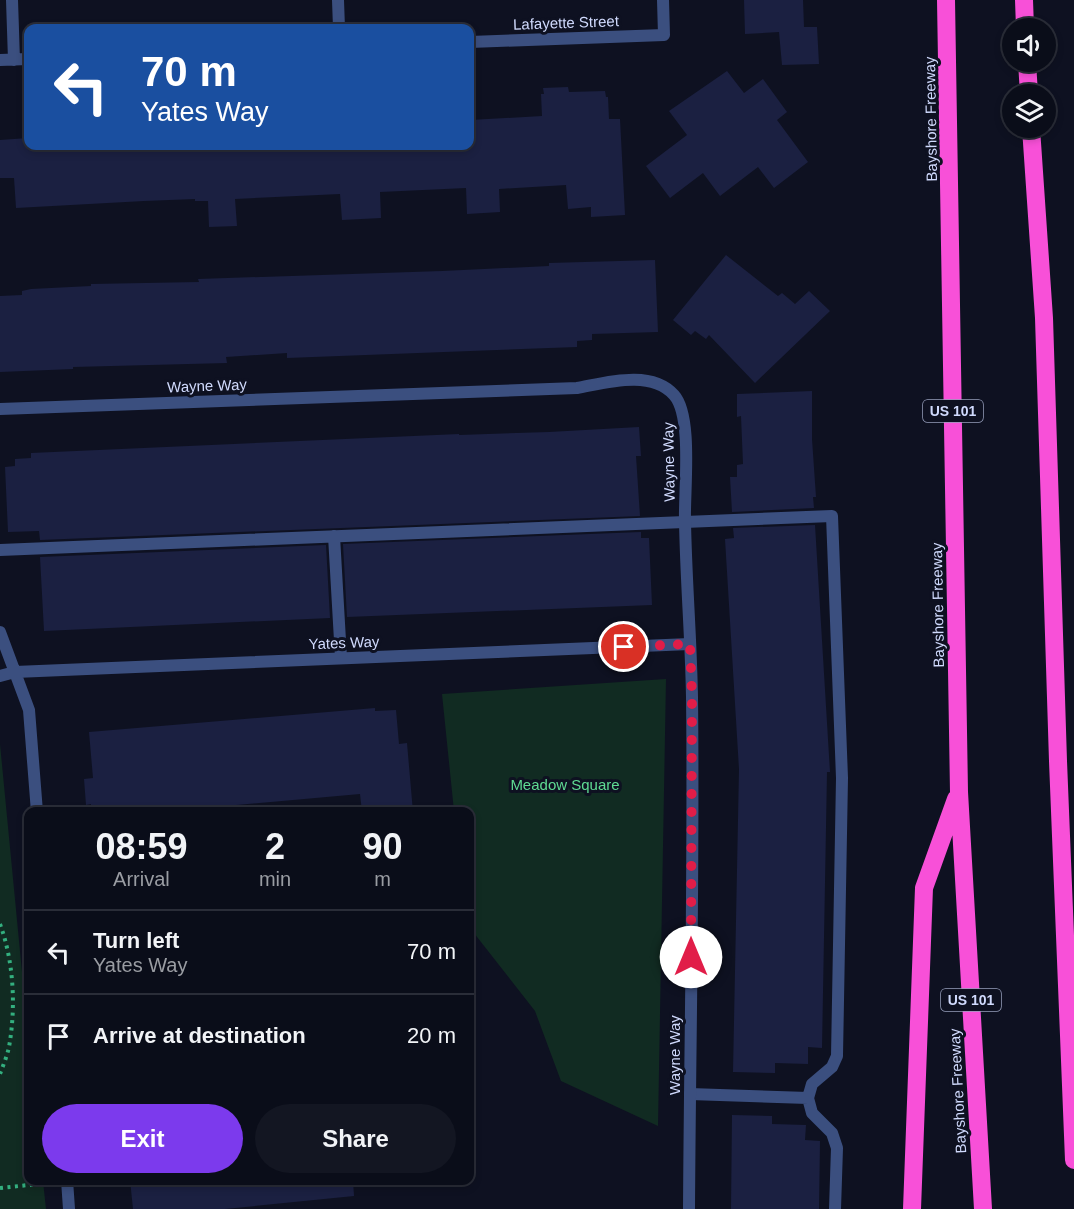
<!DOCTYPE html>
<html lang="en">
<head>
<meta charset="utf-8">
<style>
	:root { --surface:#0a0d19; --page:#131622; --text:#f1f3f6; --muted:#999ca2; --line:#2a2d38; --accent:#7c3aed }
	body { margin:0; font-family:Arial,sans-serif; background:var(--page); color:var(--text); height:100vh; display:flex; flex-direction:column; font-size:22px; white-space:nowrap }
	* { box-sizing:border-box; margin:0 }
	p { font-size:20px; color:var(--muted) }
	.icon { flex:none; width:33px; height:33px; fill:none; stroke:currentColor; stroke-width:2; stroke-linecap:round; stroke-linejoin:round }
	.map { position:relative; flex:1; overflow:hidden }
	.panel { position:absolute; left:24px; top:807px; width:450px; height:378px; display:flex; flex-direction:column; background:var(--surface); border-radius:12px; box-shadow:0 3px 9px #0003,0 0 0 2px var(--line) }
	.panel>* { flex:none }
	.hud { position:absolute; left:24px; top:24px; width:450px; height:126px; border-radius:12px; box-shadow:0 3px 9px #0003,0 0 0 2px var(--line); background:#1a4fa0; color:#fff; overflow:hidden }
	.controls { position:absolute; left:1002px; top:18px; display:grid; gap:12px }
	.controls a { display:grid; place-items:center; width:54px; height:54px; border-radius:50%; background:var(--surface); box-shadow:0 3px 9px #0003,0 0 0 2px var(--line); font-size:30px }
	.pin { position:absolute; display:grid; place-items:center; width:51px; height:51px; color:#fff; margin:-26px; border:3px solid #fff; border-radius:50%; box-shadow:0 2px 6px #0007 }
	.me { position:absolute; width:66px; margin:-33px; rotate:0deg; stroke-linejoin:round; filter:drop-shadow(0 0 4px #0008) }
	.turn { display:flex; align-items:center; gap:21px; height:126px; padding:0 18px; font-size:27px }
	.turn .icon { width:78px; height:78px; stroke-width:2.5 }
	.turn b { display:block; font-size:42px; line-height:51px }
	.eta { display:flex; justify-content:space-evenly; align-items:center; height:102px; text-align:center }
	.eta b { font-size:36px; font-weight:800; line-height:42px }
	.button { display:flex; gap:12px; margin-top:auto; padding:12px 18px }
	.button a { flex:1; height:69px; border-radius:36px; background:var(--accent); color:#fff; font-size:24px; font-weight:800; line-height:69px; text-align:center }
	.button a+a { background:var(--page); color:var(--text) }
	ul { padding:0; list-style:none }
	li { display:flex; align-items:center; gap:18px; height:84px; padding:0 18px; border-top:2px solid var(--line) }
	li div { flex:1 }
	li b { display:block; font-size:22px }
	li em { font-style:normal }
	.map>svg:first-child { display:block }
	.green { fill:#112b22 }
	.building { fill:#1b2041 }
	.lines { fill:none; stroke-linecap:round; stroke-linejoin:round }
	.path { stroke:#33af7f; stroke-width:4; stroke-dasharray:3 4.5; stroke-linecap:butt }
	.service { stroke:#3b4f7f; stroke-width:12 }
	.minor { stroke:#3b4f7f; stroke-width:12 }
	.motorway { stroke:#f850d8; stroke-width:18 }
	.route { stroke:#e11d48; stroke-width:10; stroke-dasharray:0 18 }
	.labels { text-anchor:middle; stroke-width:6; stroke-linejoin:round; paint-order:stroke }
	.shield { fill:#0e1121; stroke:#969ebb; stroke-width:1.5 }
	.shield-label { font-size:14px; font-weight:bold; fill:#d0dafd }
	.street-label { font-size:15px; fill:#d0dafd; stroke:#0e1121 }
	.park-label { font-size:15px; fill:#5fda93; stroke:#0e1121 }
</style>
</head>
<body>
<div class="map">
<svg width="1074" height="1209" viewBox="0 0 1074 1209">
	<rect width="100%" height="100%" fill="#0e1121"/>
	<path class="green" d="M 666,679 L 658,1126 L 561,1081 L 535,1011 L 470,928 L 470,812 L 454,811 L 442,694 Z
		M 0,744 L 28,1034 L 28,1180 L 43,1181 L 46,1209 L 0,1209 Z"/>
	<path class="building" d="M 744,0 L 803,0 L 804,27 L 817,27 L 819,64 L 782,65 L 779,32 L 745,34 Z
		M 727,71 L 744,93 L 763,79 L 787,112 L 777,120 L 808,162 L 774,188 L 758,167 L 720,196 L 703,173 L 670,198 L 646,166 L 687,135 L 669,111 Z
		M 568,87 L 569,92 L 605,91 L 606,97 L 608,97 L 609,119 L 620,119 L 625,215 L 591,217 L 591,207 L 568,209 L 566,185 L 499,189 L 500,212 L 467,214 L 466,188 L 380,192 L 381,218 L 342,220 L 340,194 L 235,199 L 237,226 L 209,227 L 208,201 L 195,201 L 195,199 L 144,201 L 16,208 L 14,178 L 0,178 L 0,140 L 28,138 L 28,146 L 470,146 L 470,120 L 542,116 L 541,94 L 544,94 L 543,88 Z
		M 726,255 L 778,296 L 782,293 L 795,304 L 809,291 L 830,311 L 755,383 L 709,335 L 706,339 L 695,331 L 691,335 L 673,320 Z
		M 655,260 L 658,332 L 592,334 L 592,340 L 577,341 L 577,347 L 287,358 L 287,353 L 226,357 L 227,363 L 73,367 L 73,369 L 0,372 L 0,296 L 22,295 L 22,291 L 31,289 L 91,286 L 91,284 L 199,282 L 198,279 L 442,271 L 549,266 L 549,263 Z
		M 812,391 L 812,439 L 816,497 L 813,497 L 814,508 L 732,512 L 730,477 L 737,477 L 737,465 L 743,464 L 741,416 L 737,417 L 737,394 Z
		M 639,427 L 641,456 L 636,456 L 640,516 L 40,540 L 39,531 L 8,532 L 5,467 L 15,466 L 15,459 L 31,458 L 31,453 L 459,434 L 459,435 L 549,432 Z
		M 815,525 L 830,772 L 827,772 L 822,1048 L 808,1047 L 808,1064 L 775,1063 L 775,1073 L 733,1072 L 739,769 L 725,539 L 734,538 L 733,528 Z
		M 641,532 L 641,538 L 649,538 L 652,605 L 347,617 L 343,544 Z
		M 326,545 L 330,618 L 44,631 L 40,557 Z
		M 375,708 L 375,711 L 396,710 L 399,744 L 407,743 L 413,812 L 362,812 L 360,794 L 158,812 L 91,812 L 91,804 L 86,805 L 84,779 L 93,778 L 89,732 Z
		M 732,1115 L 772,1116 L 772,1124 L 806,1125 L 805,1140 L 820,1141 L 819,1209 L 731,1209 Z
		M 130,1180 L 353,1180 L 354,1196 L 225,1209 L 133,1209 Z"/>
	<g class="lines">
		<path class="path" d="M 0,924 C 14,962 16,1008 9,1047 C 7,1056 3,1066 0,1074
			M 0,1188 L 48,1183"/>
		<path class="service" d="M 334,536 L 341,658
			M 0,550 L 832,516 L 842,778 L 837,1056 L 832,1067 L 812,1084 L 808,1098 L 812,1113 L 832,1133 L 837,1148 L 835,1209
			M 690,1094 L 808,1098"/>
		<path class="minor" d="M 12,0 L 14,60
			M 338,0 L 339,28
			M 470,42 L 664,35 L 663,0
			M 0,60 L 28,59
			M 0,409 L 577,388 C 605,383 651,369 674,395 C 693,416 684,491 685,521 C 686,580 691,638 692,697 C 694,867 690,1038 689,1209
			M 0,632 L 29,710 L 37,812
			M 0,676 L 15,672 L 690,644
			M 67,1180 L 69,1209"/>
		<path class="motorway" d="M 946,0 L 959,792 L 983,1209
			M 1024,0 L 1025,28
			M 1027,62 L 1029,94
			M 1031,128 L 1044,318 L 1058,761 L 1074,1160
			M 912,1209 L 924,888 L 956,799"/>
	</g>
	<g class="lines">
		<path class="route" d="M 624,647 L 690,644 L 692,696 L 691,957"/>
	</g>
	<g class="labels">
		<g class="shield">
			<rect x="923" y="400" width="60" height="22" rx="4.5"/>
			<rect x="941" y="989" width="60" height="22" rx="4.5"/>
		</g>
		<g class="shield-label">
			<text x="953" y="416">US 101</text>
			<text x="971" y="1005">US 101</text>
		</g>
		<g class="street-label">
			<text transform="translate(566 23) rotate(-2)" y="5">Lafayette Street</text>
			<text transform="translate(931 119) rotate(-91)" y="5">Bayshore Freeway</text>
			<text transform="translate(207 386) rotate(-2)" y="5">Wayne Way</text>
			<text transform="translate(669 462) rotate(-91)" y="5">Wayne Way</text>
			<text transform="translate(938 605) rotate(-91)" y="5">Bayshore Freeway</text>
			<text transform="translate(344 643) rotate(-2)" y="5">Yates Way</text>
			<text transform="translate(675 1055) rotate(-90)" y="5">Wayne Way</text>
			<text transform="translate(958 1091) rotate(-93)" y="5">Bayshore Freeway</text>
		</g>
		<g class="park-label">
			<text x="565" y="790">Meadow Square</text>
		</g>
	</g>
</svg>
<div class="controls">
<a><svg class="icon" aria-label="sound" viewBox="0 0 24 24"><path d="M4 9h4l5-4v14l-5-4H4zM17 9q2 3 0 6"/></svg></a>
<a><svg class="icon" aria-label="layers" viewBox="0 0 24 24"><path d="M12 4l9 5-9 5-9-5zM3 14l9 5 9-5"/></svg></a>
</div>
<div class="pin" style="left:624px;top:647px;background:#d93025"><svg class="icon" aria-label="arrive" viewBox="0 0 24 24"><path d="M6 21V4h12l-3 4 3 4H6"/></svg></div>
<svg class="me" style="left:691px;top:957px" viewBox="-20 -20 40 40"><circle r="19" fill="#fff"/><path d="M0-13L10 11 0 6-10 11z" fill="#e11d48"/></svg>
<div class="hud">
<div class="turn"><svg class="icon" aria-label="left" viewBox="0 0 24 24"><path d="M17 20v-9H6M10 6l-5 5 5 5"/></svg><div><b>70 m</b>Yates Way</div></div>
</div>
<section class="panel">
<div class="eta">
<div><b>08:59</b><p>Arrival</p></div>
<div><b>2</b><p>min</p></div>
<div><b>90</b><p>m</p></div>
</div>
<ul>
<li><svg class="icon" aria-label="left" viewBox="0 0 24 24"><path d="M17 20v-9H6M10 6l-5 5 5 5"/></svg><div><b>Turn left</b><p>Yates Way</p></div><em>70 m</em></li>
<li><svg class="icon" aria-label="arrive" viewBox="0 0 24 24"><path d="M6 21V4h12l-3 4 3 4H6"/></svg><div><b>Arrive at destination</b></div><em>20 m</em></li>
</ul>
<div class="button"><a>Exit</a><a>Share</a></div>
</section>
</div>
</body>
</html>
